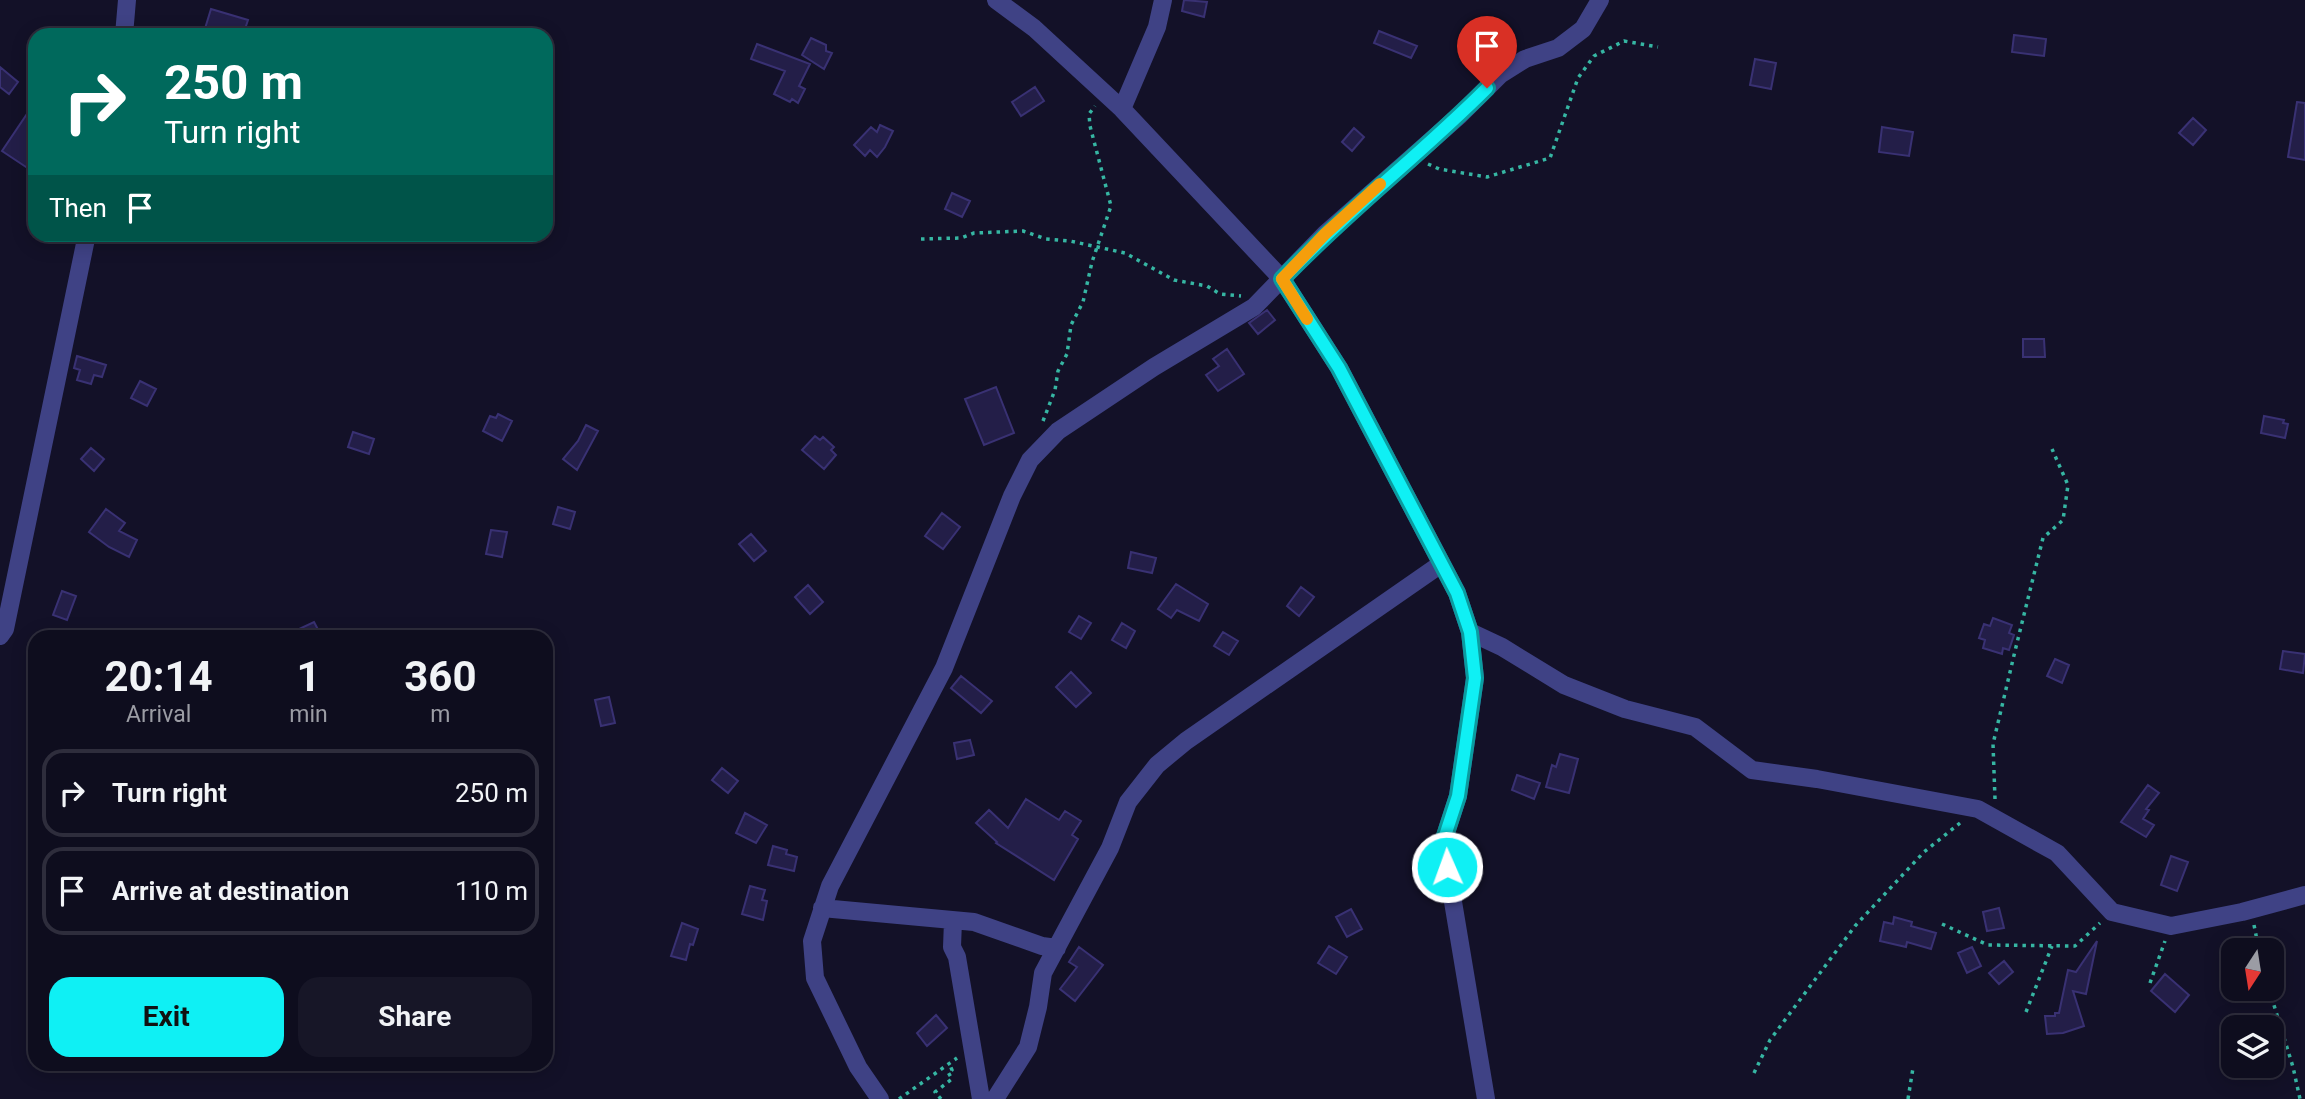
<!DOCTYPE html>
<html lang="en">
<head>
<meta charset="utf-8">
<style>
	:root { --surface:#0e0d1e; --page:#171627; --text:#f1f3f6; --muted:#9b9ca4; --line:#2e2d3c; --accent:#0ff0f4 }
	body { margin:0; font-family:Roboto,sans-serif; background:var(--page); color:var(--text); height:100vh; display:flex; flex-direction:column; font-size:26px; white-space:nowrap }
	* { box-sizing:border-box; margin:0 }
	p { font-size:23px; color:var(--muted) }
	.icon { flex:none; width:38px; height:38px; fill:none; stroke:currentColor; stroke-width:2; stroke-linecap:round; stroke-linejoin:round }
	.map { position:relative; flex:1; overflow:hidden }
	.sheet { position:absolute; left:28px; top:630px; width:525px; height:441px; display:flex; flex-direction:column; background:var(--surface); border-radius:21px; box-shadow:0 4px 18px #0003,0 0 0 2px var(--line) }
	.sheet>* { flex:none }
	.guide { position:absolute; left:28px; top:28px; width:525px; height:214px; border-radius:21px; box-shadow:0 4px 18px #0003,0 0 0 2px var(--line); background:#00695c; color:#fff; overflow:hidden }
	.needle { width:46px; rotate:192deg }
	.controls { position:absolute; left:2221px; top:938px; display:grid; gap:14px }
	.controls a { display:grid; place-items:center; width:63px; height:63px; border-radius:14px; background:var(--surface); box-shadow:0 4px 18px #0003,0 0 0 2px var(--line); font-size:35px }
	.pin { position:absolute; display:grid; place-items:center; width:60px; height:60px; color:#fff; margin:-72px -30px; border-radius:50% 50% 50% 0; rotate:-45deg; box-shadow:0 0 7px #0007 }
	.pin .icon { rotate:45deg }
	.me { position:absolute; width:77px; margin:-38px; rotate:358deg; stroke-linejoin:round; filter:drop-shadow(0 0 5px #0008) }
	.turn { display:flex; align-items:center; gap:24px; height:147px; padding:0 21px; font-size:32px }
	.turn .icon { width:91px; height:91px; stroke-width:2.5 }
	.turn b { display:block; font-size:49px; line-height:60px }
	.then { display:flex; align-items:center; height:66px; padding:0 21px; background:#0003; gap:14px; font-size:26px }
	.eta { display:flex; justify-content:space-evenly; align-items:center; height:119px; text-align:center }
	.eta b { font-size:42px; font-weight:700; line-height:49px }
	.cta { display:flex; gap:14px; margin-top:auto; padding:14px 21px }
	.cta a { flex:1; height:80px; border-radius:21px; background:var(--accent); color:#111; font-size:28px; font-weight:700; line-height:80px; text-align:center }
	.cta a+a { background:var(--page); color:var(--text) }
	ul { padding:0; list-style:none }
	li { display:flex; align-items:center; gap:21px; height:88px; margin:0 14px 10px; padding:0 7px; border:4px solid var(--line); border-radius:21px }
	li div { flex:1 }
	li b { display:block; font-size:26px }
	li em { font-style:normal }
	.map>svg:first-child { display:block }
	.building { fill:#231e48; stroke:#393173; stroke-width:2 }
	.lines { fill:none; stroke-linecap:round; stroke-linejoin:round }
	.path { stroke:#36b6a3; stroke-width:3.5; stroke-dasharray:3.5 5; stroke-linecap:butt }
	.minor { stroke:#3f4285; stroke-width:18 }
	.route-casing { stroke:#0a9c9f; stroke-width:18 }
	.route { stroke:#0ff0f4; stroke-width:12 }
	.slow { stroke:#f59e0b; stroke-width:12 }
</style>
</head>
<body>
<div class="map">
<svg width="2305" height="1099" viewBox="0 0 2305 1099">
	<rect width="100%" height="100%" fill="#131128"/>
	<path class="building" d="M 1184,0 L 1207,2 L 1204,17 L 1182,11 Z
		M 211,9 L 248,20 L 243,35 L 203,35 Z
		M 1379,31 L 1417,46 L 1411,58 L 1374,43 Z
		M 2014,35 L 2046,39 L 2044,56 L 2012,52 Z
		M 811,38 L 826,45 L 826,51 L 832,53 L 824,69 L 802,55 Z
		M 757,44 L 810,64 L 799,86 L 805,89 L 798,103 L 792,99 L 790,102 L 774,94 L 785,71 L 751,59 Z
		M 1755,59 L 1776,63 L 1771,89 L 1750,85 Z
		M 0,67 L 18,82 L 9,94 L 0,87 Z
		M 1035,87 L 1044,101 L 1021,116 L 1012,102 Z
		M 35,102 L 35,173 L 2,151 Z
		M 2297,102 L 2305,103 L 2305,160 L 2288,157 Z
		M 2193,118 L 2206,130 L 2193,145 L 2179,133 Z
		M 880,125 L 893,131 L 885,147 L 877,157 L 870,150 L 865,156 L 854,145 L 871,127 L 877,132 Z
		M 1882,127 L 1913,132 L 1909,156 L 1879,152 Z
		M 1354,128 L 1364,137 L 1352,151 L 1342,142 Z
		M 952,193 L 970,201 L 962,217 L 945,209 Z
		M 1267,310 L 1275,320 L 1258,334 L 1249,323 Z
		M 2023,339 L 2044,339 L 2045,357 L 2023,357 Z
		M 1227,349 L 1244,374 L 1218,391 L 1206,375 L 1219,366 L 1213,359 Z
		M 77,356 L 106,365 L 102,377 L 94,375 L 91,384 L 77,380 L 80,370 L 74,368 Z
		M 140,381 L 156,389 L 147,406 L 131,398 Z
		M 996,387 L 1014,433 L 984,445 L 965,399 Z
		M 498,414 L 512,421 L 502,441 L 483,431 L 490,416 L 496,418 Z
		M 2264,416 L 2284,420 L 2283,423 L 2288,424 L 2285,438 L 2261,433 Z
		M 586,425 L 598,431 L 577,470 L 563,459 L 578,441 Z
		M 353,432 L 374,439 L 369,454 L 348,447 Z
		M 815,436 L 820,440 L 823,437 L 834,447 L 831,450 L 836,455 L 824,469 L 802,450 Z
		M 91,448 L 104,459 L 94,471 L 81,459 Z
		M 558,507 L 575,512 L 570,529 L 553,524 Z
		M 106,509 L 125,523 L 119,531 L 137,540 L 129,557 L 109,547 L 89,532 Z
		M 942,513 L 960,527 L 943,549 L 925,536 Z
		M 491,530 L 507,532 L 502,557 L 486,554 Z
		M 751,534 L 766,551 L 754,561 L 739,544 Z
		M 1131,552 L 1156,558 L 1152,573 L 1128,568 Z
		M 1176,584 L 1208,604 L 1199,621 L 1177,610 L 1171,618 L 1158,609 Z
		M 808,585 L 823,602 L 810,614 L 795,597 Z
		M 1301,587 L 1314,597 L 1299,616 L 1287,606 Z
		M 62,591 L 76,596 L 67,620 L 53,615 Z
		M 1079,616 L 1091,623 L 1081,639 L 1069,632 Z
		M 1993,618 L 2012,625 L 2009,633 L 2014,635 L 2009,650 L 2003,648 L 2002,654 L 1983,648 L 1985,640 L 1979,638 L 1984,624 L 1990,626 Z
		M 314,622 L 322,637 L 282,637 Z
		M 1122,623 L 1135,631 L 1126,648 L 1112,640 Z
		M 1223,632 L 1238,641 L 1229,655 L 1214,646 Z
		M 2283,651 L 2305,654 L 2303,673 L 2280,669 Z
		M 2055,659 L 2069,665 L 2062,683 L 2047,676 Z
		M 1071,672 L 1091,693 L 1076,707 L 1056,687 Z
		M 961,676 L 992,701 L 981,713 L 951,688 Z
		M 609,697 L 615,723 L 601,726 L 595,700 Z
		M 970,740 L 974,755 L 957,759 L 954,743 Z
		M 1560,754 L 1578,759 L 1569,793 L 1546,787 L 1552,765 L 1556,767 Z
		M 722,768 L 738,781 L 728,793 L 712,780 Z
		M 1517,775 L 1540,783 L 1534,799 L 1512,790 Z
		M 2148,785 L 2159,793 L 2146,809 L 2149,810 L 2143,819 L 2154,825 L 2146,837 L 2121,822 Z
		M 1026,799 L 1059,820 L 1065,811 L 1081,821 L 1072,835 L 1078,839 L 1054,880 L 996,843 L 997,842 L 976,823 L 989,810 L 1008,828 Z
		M 745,813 L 767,825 L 756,843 L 736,833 Z
		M 773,846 L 787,850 L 786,854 L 797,857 L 794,871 L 768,865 Z
		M 2171,856 L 2188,862 L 2177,891 L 2161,885 Z
		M 750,886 L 765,890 L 762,900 L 767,901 L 763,920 L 742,914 Z
		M 1999,908 L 2004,928 L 1987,931 L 1983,912 Z
		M 1351,909 L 1362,929 L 1347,937 L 1336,917 Z
		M 1894,917 L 1912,922 L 1911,926 L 1936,933 L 1931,949 L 1907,942 L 1906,947 L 1880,941 L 1884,922 L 1893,924 Z
		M 682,923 L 698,929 L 693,945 L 690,944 L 686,960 L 671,956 Z
		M 2097,941 L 2086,994 L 2073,991 L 2084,1026 L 2063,1033 L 2047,1034 L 2045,1016 L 2055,1016 L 2055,1013 L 2059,1013 L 2068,970 L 2076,972 Z
		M 1329,946 L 1347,957 L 1336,974 L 1318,963 Z
		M 1079,947 L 1103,965 L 1075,1001 L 1060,989 L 1077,967 L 1069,962 Z
		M 1972,947 L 1981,966 L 1967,973 L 1958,953 Z
		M 2004,961 L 2013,972 L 1999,984 L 1989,973 Z
		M 2165,974 L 2189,995 L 2175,1012 L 2151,991 Z
		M 936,1015 L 947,1028 L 927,1046 L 917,1033 Z"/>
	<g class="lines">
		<path class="path" d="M 1428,164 L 1439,169 L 1487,177 L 1550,158 L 1578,78 L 1594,56 L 1624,41 L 1658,47
			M 921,239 L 961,238 L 974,233 L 1023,231 L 1046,239 L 1070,241 L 1125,253 L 1174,280 L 1207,286 L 1220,294 L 1241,296
			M 1043,421 L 1055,390 L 1058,371 L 1067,354 L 1071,325 L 1083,302 L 1092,262 L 1111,206 L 1090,126 L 1089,114 L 1095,106
			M 1995,799 L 1993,744 L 2015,651 L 2043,538 L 2063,520 L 2068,485 L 2052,449
			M 1942,924 L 1988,945 L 2075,946 L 2100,923
			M 2254,925 L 2259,950
			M 2150,983 L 2165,941
			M 2269,989 L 2293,1067 L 2300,1099
			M 2026,1012 L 2052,946
			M 1754,1073 L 1770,1040 L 1855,926 L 1924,852 L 1960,823
			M 899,1099 L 957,1058
			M 941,1099 L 935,1092 L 952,1079 L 948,1072 L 952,1070 L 949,1063
			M 1908,1099 L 1913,1068"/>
		<path class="minor" d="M 996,0 L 1034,28 L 1122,109 L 1282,279 L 1339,368 L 1457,593 L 1470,632 L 1475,678 L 1458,796 L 1443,842 L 1486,1099
			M 124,35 L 127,0
			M 1122,109 L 1157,27 L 1163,0
			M 1470,632 L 1502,647 L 1564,685 L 1625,709 L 1695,727 L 1752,770 L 1817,779 L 1978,809 L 2057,853 L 2112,912 L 2171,926 L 2242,912 L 2305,895
			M 0,636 L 5,629 L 87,234
			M 822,908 L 974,922 L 1042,946 L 1057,948
			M 953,921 L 952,947 L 957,957 L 981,1099
			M 880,1099 L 858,1067 L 815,978 L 812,941 L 830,886 L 944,668 L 1012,496 L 1030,460 L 1058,431 L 1154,367 L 1254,307 L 1325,234 L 1460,115 L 1501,74 L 1525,59 L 1558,48 L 1583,29 L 1600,0
			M 995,1099 L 1028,1047 L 1038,1007 L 1043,973 L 1110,848 L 1128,802 L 1157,765 L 1186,741 L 1441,564"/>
	</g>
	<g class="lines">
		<g class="route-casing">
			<path id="route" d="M 1447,867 L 1443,842 L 1458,796 L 1475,678 L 1470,632 L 1457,593 L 1339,368 L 1282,279 C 1347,211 1421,154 1487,88"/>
		</g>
		<use href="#route" class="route"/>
		<path class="slow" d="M 1307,319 L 1282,279 L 1325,234 L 1380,184"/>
	</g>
</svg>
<div class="controls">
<a><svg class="needle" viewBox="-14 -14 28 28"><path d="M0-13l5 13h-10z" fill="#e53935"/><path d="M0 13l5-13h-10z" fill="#9b9ca4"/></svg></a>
<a><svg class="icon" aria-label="layers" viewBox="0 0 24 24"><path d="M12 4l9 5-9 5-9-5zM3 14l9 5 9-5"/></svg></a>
</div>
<div class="pin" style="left:1487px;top:88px;background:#d93025"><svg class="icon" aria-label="arrive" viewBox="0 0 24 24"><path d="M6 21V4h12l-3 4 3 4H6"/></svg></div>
<svg class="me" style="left:1447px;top:867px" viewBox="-20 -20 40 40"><circle r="17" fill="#0ff0f4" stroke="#fff" stroke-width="3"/><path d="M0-11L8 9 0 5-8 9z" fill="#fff"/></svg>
<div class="guide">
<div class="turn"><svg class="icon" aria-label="right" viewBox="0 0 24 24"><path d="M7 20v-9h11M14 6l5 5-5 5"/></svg><div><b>250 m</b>Turn right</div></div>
<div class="then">Then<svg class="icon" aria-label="arrive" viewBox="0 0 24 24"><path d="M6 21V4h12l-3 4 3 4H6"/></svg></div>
</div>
<section class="sheet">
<div class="eta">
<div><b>20:14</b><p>Arrival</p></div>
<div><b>1</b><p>min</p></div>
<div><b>360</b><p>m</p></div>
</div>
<ul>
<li><svg class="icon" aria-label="right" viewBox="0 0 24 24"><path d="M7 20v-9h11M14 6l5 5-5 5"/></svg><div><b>Turn right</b></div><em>250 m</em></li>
<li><svg class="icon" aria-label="arrive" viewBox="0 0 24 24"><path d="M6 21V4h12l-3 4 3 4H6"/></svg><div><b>Arrive at destination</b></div><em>110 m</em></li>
</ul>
<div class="cta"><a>Exit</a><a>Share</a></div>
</section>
</div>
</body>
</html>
